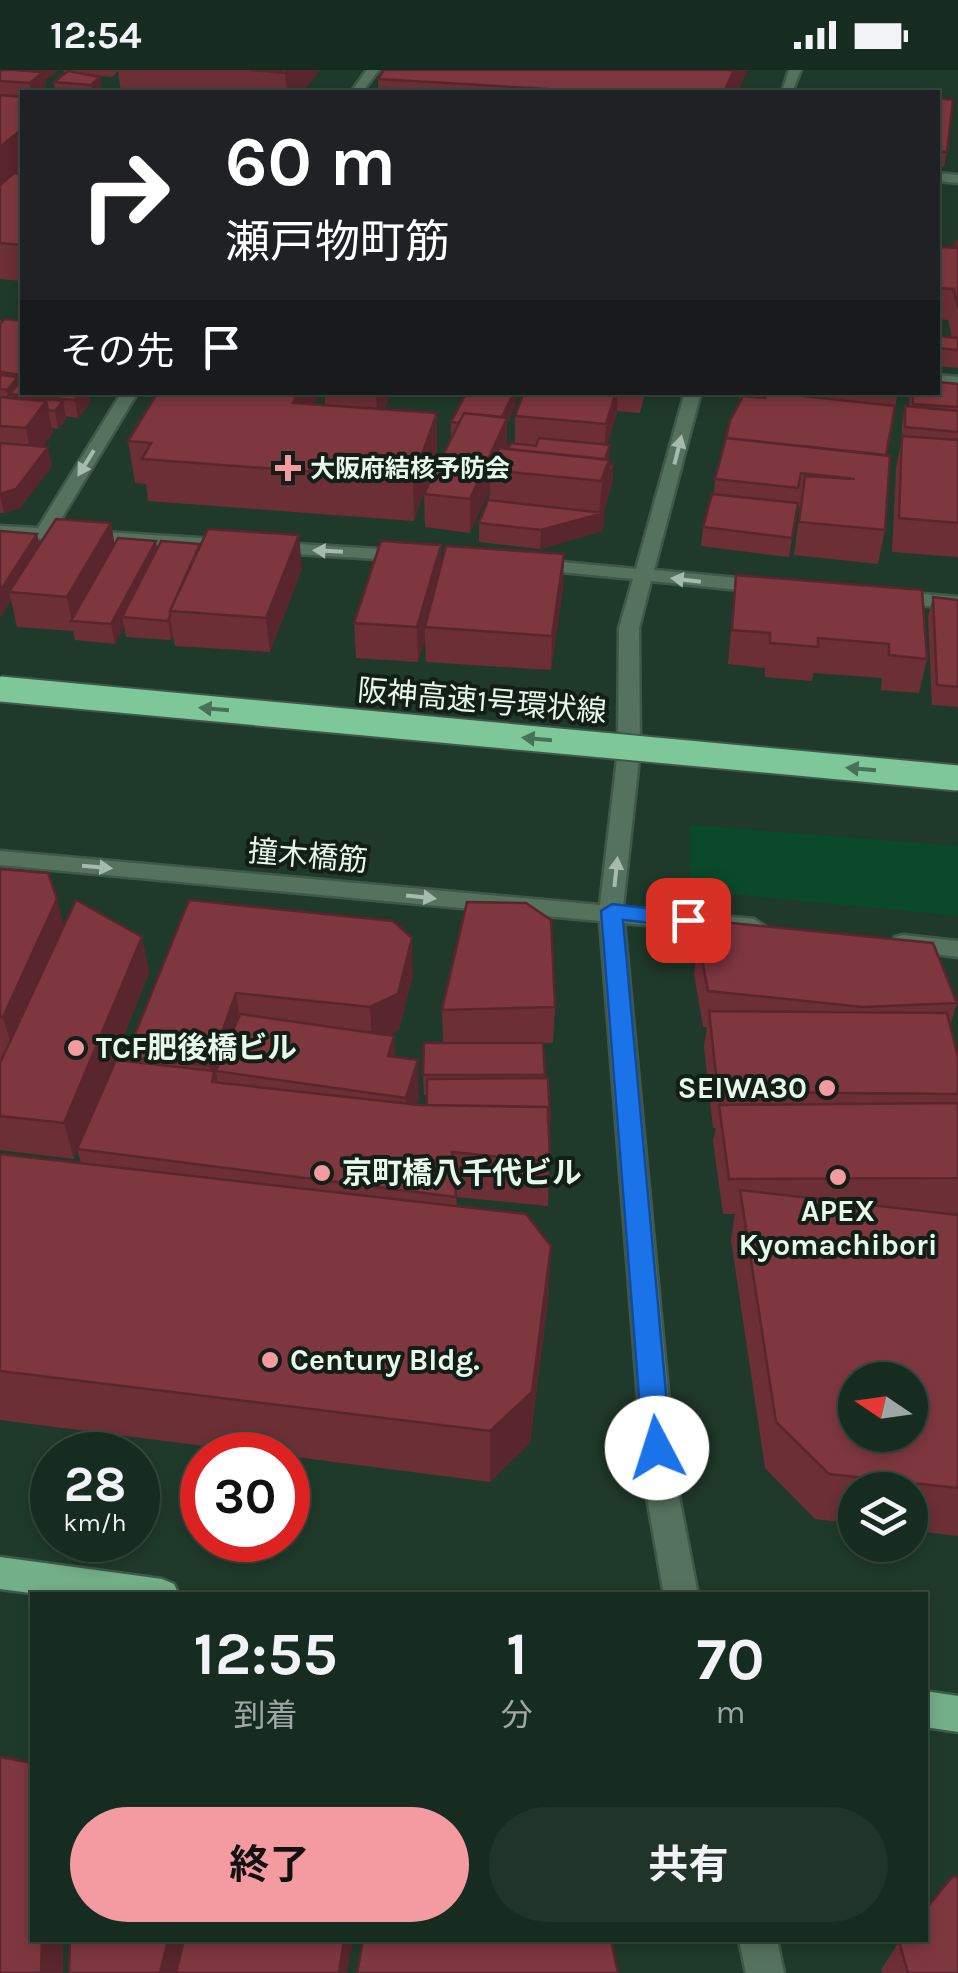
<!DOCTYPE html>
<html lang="ja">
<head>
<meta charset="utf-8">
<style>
	:root { --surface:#172c20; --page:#203429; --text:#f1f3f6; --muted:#9ea7a5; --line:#36483e; --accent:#f49aa1 }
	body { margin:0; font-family:Karla,"Noto Sans JP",sans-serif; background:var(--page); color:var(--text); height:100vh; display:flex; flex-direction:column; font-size:38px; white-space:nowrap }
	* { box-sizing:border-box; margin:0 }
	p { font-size:32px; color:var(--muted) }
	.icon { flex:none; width:55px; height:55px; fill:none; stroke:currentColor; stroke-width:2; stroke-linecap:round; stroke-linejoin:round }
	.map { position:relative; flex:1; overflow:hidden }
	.side { position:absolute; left:30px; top:1522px; width:898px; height:350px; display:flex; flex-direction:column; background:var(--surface); border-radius:0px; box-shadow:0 5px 15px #0003,0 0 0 2px var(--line) }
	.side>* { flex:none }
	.top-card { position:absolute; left:20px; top:20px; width:920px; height:305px; border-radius:0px; box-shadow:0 5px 15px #0003,0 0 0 2px var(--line); background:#202124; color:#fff; overflow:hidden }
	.needle { width:65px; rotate:283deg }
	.fabs { position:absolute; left:838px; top:1292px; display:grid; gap:20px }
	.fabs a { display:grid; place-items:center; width:90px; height:90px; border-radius:50%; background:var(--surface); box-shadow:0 5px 15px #0003,0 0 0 2px var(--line); font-size:50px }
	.speed { position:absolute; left:30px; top:1362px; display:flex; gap:20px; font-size:50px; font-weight:700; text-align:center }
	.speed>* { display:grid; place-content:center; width:130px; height:130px; border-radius:50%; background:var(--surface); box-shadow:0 5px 15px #0003,0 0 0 2px var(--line); line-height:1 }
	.speed small { font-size:25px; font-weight:400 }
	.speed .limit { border:15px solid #d22; background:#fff; color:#111 }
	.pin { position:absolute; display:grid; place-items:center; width:85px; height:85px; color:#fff; margin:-42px; border-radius:20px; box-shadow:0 5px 15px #0006 }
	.me { position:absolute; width:110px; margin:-55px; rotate:355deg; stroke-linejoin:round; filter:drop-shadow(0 0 8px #0008) }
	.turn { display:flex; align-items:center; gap:35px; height:210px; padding:0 40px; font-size:45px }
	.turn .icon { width:130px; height:130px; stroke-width:2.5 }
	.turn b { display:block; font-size:70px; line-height:85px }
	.then { display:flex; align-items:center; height:95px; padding:0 40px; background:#0003; gap:20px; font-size:38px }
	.eta { display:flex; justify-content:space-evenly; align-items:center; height:170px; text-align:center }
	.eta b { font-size:60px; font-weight:700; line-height:70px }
	.primary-button { display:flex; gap:20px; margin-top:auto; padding:20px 40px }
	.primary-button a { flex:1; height:115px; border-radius:60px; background:var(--accent); color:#111; font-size:40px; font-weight:700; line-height:115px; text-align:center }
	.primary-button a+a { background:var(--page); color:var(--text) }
	.status { display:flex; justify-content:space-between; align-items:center; height:70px; padding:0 50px; background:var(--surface); direction:ltr }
	.status svg { height:28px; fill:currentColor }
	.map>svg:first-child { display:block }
	.green { fill:#0a4a2b }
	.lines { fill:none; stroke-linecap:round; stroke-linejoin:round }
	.street-casing { stroke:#3f5849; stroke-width:5 }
	.primary-casing { stroke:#3f5849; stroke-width:5 }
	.street { fill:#55725f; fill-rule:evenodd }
	.primary { fill:#73af89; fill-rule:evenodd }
	.highway-bridge-casing { stroke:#3f5849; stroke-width:29; stroke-linecap:butt }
	.highway-bridge { stroke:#7ec799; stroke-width:25 }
	.wall { fill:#6c2f36 }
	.shaded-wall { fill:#58262c }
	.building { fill:#7e373f; stroke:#58262c; stroke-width:2.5; fill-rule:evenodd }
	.oneway { fill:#a5bbad }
	.oneway2 { fill:#487258 }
	.route { fill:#1a73e8; stroke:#114b97; stroke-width:2.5 }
	.poi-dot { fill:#f49aa1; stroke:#131e17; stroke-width:4 }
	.labels { text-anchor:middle; stroke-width:8; stroke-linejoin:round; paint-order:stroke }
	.far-poi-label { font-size:25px; font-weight:bold; fill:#e7f7ec; stroke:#131e17; text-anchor:start }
	.street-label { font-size:30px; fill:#e7f7ec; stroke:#131e17 }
	.poi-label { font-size:30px; font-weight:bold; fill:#e7f7ec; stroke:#131e17; text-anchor:start }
</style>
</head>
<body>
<div class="status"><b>12:54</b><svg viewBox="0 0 49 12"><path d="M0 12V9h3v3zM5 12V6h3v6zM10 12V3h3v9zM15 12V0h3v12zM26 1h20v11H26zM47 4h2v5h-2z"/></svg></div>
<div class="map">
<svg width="958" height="1903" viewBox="0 0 958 1903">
	<rect width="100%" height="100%" fill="#1f3a2a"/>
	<path class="green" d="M 690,755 L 958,776 L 958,846 L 690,820 Z"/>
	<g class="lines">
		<g class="street-casing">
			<path id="street" d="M 367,0 L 379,0 L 362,22 L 351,22 Z
				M 789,0 L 801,0 L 792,22 L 782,22 Z
				M 938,103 L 958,105 L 958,113 L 938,111 Z
				M 938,305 L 958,307 L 958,317 L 938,315 Z
				M 122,322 L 138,322 L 55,459 L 410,481 L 419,486 L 410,491 L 0,466 L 0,456 L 38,458 Z
				M 685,322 L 701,322 L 654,500 L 769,511 L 778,517 L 769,523 L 651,511 L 639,558 L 640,680 L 623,837 L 754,849 L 766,857 L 754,865 L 624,853 L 677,1416 L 698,1525 L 664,1525 L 645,1416 L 600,851 L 0,795 L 0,781 L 600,835 L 618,680 L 619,558 L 633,509 L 530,499 L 521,494 L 530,489 L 636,499 Z
				M 888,521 L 958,527 L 958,539 L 881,531 L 881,523 Z
				M 903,865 L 958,871 L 958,887 L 895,879 L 891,873 L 895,867 Z
				M 739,1870 L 777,1870 L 784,1903 L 746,1903 Z"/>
		</g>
		<g class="primary-casing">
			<path id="primary" d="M 0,1487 L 162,1509 L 174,1514 L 179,1525 L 46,1525 L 0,1519 Z
				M 925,1621 L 958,1626 L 958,1662 L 925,1657 Z"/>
		</g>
		<use href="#street" class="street"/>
		<use href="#primary" class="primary"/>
		<g class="highway-bridge-casing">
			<path id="highway-bridge" d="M 0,619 L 958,708"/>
		</g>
		<use href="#highway-bridge" class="highway-bridge"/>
	</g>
	<path class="wall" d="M 0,0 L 59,0 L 45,10 L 46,17 L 38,22 L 22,22 L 22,99 L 17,103 L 22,104 L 22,211 L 0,209 Z
		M 63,0 L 320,0 L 302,22 L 121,22 L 118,1 L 112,7 L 92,5 L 102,21 L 101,22 L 55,22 L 54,12 L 65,4 Z
		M 378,9 L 738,22 L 378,22 Z
		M 938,28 L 947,82 L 944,97 L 938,96 Z
		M 954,171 L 958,171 L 958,298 L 938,296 L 938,266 L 952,268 L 948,250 L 938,249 L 938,177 L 953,178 Z
		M 0,249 L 2,252 L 22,251 L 22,322 L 94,322 L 89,328 L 90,333 L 78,348 L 66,346 L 66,349 L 58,359 L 52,358 L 53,363 L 42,377 L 52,396 L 20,438 L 4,443 L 0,443 Z
		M 958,314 L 958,487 L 892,482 L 896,398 L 902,370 L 902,354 L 905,336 L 909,337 L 910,322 L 938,322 Z
		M 325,322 L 391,322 L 384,339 L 437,384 L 414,451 L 148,431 L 146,414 L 135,413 L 128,371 L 315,334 L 325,335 Z
		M 467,322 L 516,322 L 516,334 L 507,354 L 507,379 L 515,373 L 515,346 L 524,322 L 645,322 L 640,343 L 617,341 L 607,374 L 609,394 L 613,395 L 612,413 L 604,442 L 603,461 L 540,479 L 479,472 L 479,453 L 489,430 L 490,419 L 470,463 L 425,457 L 424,424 L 451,369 L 451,352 Z
		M 740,322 L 898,322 L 886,385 L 885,460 L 878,494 L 794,485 L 800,437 L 797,436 L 789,487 L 701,476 L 703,457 L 714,424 L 715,409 L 739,334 Z
		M 0,461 L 37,464 L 39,475 L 114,474 L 302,498 L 270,582 L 175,576 L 173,566 L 171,570 L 126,567 L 124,556 L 115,574 L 75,570 L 73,561 L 17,557 L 11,530 L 0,548 Z
		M 441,475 L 441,495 L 563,518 L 551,600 L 426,592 L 425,568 L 418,592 L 356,588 L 354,553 Z
		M 736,505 L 927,589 L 919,623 L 881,620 L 882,608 L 813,603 L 812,611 L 765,607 L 765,598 L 728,594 Z
		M 933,527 L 958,530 L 958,637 L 932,635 L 928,547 Z
		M 0,799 L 64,856 L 142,867 L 149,903 L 91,1046 L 127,991 L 126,987 L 189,830 L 413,904 L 399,960 L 388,965 L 396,987 L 419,1026 L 416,1034 L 427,1035 L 427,1025 L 424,1025 L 423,1005 L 443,973 L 442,940 L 555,937 L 553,973 L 533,973 L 543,973 L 545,1008 L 550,1050 L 548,1136 L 456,1127 L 457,1136 L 551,1176 L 548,1230 L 530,1373 L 490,1412 L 288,1386 L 288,1385 L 276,1385 L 0,1350 L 0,1084 L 81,1093 L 77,1080 L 74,1089 L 0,1080 Z
		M 698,868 L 957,933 L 950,956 L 958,987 L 958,1143 L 935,1143 L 958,1145 L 958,1466 L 910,1460 L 910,1420 L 855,1420 L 855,1454 L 815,1449 L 765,1398 L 731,1170 L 735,1144 L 723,1144 L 713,1071 L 716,1058 L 713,1058 L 704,977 L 707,957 L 703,957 L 694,904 Z
		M 900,1870 L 958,1903 L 882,1903 L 881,1900 Z"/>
	<path class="shaded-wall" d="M 35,0 L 59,0 L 45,10 L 46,17 L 38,22 L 31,22 L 30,13 L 36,8 Z
		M 288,0 L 320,0 L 302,22 L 287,22 L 285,3 Z
		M 734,0 L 748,0 L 738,22 L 724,22 Z
		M 100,7 L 102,21 L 92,22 L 91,15 Z
		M 22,59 L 22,99 L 0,118 L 0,77 Z
		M 18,307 L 22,325 L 10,324 L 12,336 L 11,337 L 7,320 Z
		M 81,322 L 88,322 L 90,333 L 78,348 L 75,330 Z
		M 298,322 L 320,322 L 296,374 L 293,333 Z
		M 377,322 L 391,322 L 378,356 L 376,324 Z
		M 514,322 L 516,322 L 516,334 L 507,354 L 507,380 L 490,400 L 490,419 L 470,463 L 470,429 L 498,358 Z
		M 616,322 L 618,322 L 617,344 L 604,386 L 606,354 Z
		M 46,331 L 53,363 L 32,390 L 26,358 Z
		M 63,331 L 66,349 L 58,359 L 55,341 Z
		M 437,343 L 437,384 L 414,451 L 413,409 Z
		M 610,375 L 608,411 L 613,395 L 612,413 L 604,443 L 603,461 L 540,479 L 541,460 L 599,444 L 604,392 Z
		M 48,377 L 52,396 L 20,438 L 4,443 L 0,424 Z
		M 111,453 L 117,487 L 72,551 L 67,527 Z
		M 37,464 L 41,483 L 9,522 L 11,530 L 0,548 L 0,521 Z
		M 299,465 L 302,498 L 270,582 L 266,548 Z
		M 156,471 L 159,490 L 122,547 L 124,556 L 115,574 L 111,554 Z
		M 441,475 L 441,509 L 425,557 L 425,568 L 418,592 L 417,557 Z
		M 564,484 L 563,518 L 551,600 L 552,566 Z
		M 170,546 L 173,566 L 171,570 L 168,551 Z
		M 57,829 L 69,875 L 17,993 L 3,947 Z
		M 142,867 L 149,903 L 74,1089 L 64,1053 Z
		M 412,868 L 413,904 L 399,960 L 372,973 L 370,937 Z
		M 236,923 L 241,959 L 216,1001 L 222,1046 L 210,996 Z
		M 394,966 L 396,1002 L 388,986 Z
		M 418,990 L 419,1026 L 408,1064 L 406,1028 Z
		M 551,1176 L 548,1230 L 530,1373 L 490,1412 L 490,1361 Z
		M 42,1870 L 63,1870 L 63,1903 L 41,1903 Z
		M 168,1870 L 184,1870 L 176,1903 L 160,1903 Z
		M 344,1870 L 353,1870 L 347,1903 L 339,1903 Z"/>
	<path class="building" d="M 0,0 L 14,0 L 43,2 L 30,13 L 0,11 Z
		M 251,0 L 288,0 L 285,3 Z
		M 384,0 L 734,0 L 724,22 L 597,22 L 378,9 Z
		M 68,1 L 100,7 L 91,15 L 54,12 Z
		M 0,25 L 22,27 L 22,59 L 0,77 Z
		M 938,28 L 953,30 L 947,82 L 938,81 Z
		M 14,103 L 22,104 L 22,175 L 0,173 L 0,115 Z
		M 954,171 L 958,171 L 958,238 L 954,219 L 938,218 L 938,177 L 956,178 Z
		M 5,249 L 22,251 L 22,305 L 0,302 L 0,254 Z
		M 938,266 L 958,268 L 958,280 L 938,278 Z
		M 0,305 L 18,307 L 7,320 L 0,319 Z
		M 22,309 L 22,322 L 81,322 L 75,330 L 10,324 Z
		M 938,312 L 958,314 L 958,337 L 913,334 L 913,322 L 938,322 Z
		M 158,322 L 298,322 L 293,333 L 437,343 L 413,409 L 142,389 L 151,373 L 128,371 Z
		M 467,322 L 514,322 L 502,347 L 464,343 L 459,353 L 451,352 Z
		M 524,322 L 616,322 L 606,354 L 515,346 Z
		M 618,322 L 642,322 L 642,325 Z
		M 766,322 L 895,336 L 886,385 L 726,368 L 730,351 L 743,326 L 765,328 Z
		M 9,325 L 63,331 L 55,341 L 48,340 L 46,331 L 7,328 Z
		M 0,327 L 46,331 L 26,358 L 0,356 Z
		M 905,336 L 958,341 L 958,362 L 905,357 Z
		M 464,343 L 507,348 L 470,429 L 424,424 Z
		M 902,366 L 958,370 L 958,453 L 899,448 Z
		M 539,368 L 610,375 L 605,389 L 508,379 L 511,373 L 536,376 Z
		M 726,368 L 890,386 L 885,460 L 799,452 L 805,406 L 855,409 L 801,403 L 798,418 L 715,409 Z
		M 0,373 L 48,377 L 16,419 L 0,424 Z
		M 499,378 L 609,390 L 601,411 L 490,400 Z
		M 609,394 L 613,395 L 608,411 Z
		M 712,424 L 798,433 L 792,468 L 703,457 Z
		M 488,430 L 604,443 L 541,460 L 479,453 Z
		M 56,449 L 111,453 L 67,527 L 9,522 Z
		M 208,459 L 299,465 L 266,548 L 170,541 Z
		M 0,461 L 37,464 L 0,521 Z
		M 118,468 L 156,471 L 111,554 L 71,551 Z
		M 161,471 L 200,474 L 170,541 L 170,546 L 168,551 L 122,547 Z
		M 381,471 L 441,475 L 417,557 L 354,553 Z
		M 446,476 L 564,484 L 552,566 L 425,557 Z
		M 736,505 L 922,520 L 927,589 L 889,585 L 889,574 L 818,568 L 818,577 L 770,573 L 770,563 L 732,560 Z
		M 933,527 L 958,530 L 958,617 L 937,615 Z
		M 0,799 L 48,803 L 57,829 L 3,947 L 0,947 Z
		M 76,830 L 142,867 L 64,1053 L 0,1046 L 0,993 Z
		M 189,830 L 393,851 L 412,868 L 398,924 L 370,937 L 236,923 L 210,996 L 126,987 Z
		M 467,832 L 526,833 L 551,850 L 555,937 L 442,940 Z
		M 721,852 L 933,873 L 957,933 L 863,937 L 708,921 L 698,868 Z
		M 709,941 L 947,943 L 958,987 L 958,1024 L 718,1022 Z
		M 240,944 L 394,966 L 388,986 L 418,990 L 406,1028 L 216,1001 Z
		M 424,973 L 543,973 L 545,1005 L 423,1005 Z
		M 116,990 L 214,1001 L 212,1012 L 420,1035 L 548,1037 L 550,1092 L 452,1082 L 456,1127 L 77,1079 Z
		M 548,1008 L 550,1050 L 548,1050 L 548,1037 L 427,1035 L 427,1009 Z
		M 958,1033 L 958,1108 L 729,1109 L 719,1035 Z
		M 0,1084 L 526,1144 L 551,1176 L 532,1322 L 490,1361 L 0,1301 Z
		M 740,1120 L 958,1145 L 958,1418 L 829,1404 L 776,1352 ZM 855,1310 L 910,1310 L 910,1365 L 855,1365 Z
		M 0,1687 L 32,1693 L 32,1870 L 42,1870 L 41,1903 L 0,1903 Z
		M 953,1806 L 958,1807 L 958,1903 L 908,1903 L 899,1871 L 925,1870 L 925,1840 Z
		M 70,1870 L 168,1870 L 160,1903 L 69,1903 Z
		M 184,1870 L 344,1870 L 339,1903 L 176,1903 Z
		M 363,1870 L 611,1870 L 618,1903 L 357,1903 Z"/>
	<defs><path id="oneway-solid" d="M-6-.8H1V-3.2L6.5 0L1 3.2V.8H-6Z" transform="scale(2.5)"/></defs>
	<g class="oneway">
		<use href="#oneway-solid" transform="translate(678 380) rotate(-76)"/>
		<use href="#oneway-solid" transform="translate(86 393) rotate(122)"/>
		<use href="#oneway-solid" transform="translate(328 481) rotate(-177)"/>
		<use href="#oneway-solid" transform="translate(686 510) rotate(-173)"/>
		<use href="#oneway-solid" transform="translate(97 797) rotate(5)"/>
		<use href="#oneway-solid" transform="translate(616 802) rotate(-84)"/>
		<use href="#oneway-solid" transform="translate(421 827) rotate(6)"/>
	</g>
	<g class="oneway2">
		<use href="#oneway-solid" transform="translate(214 639) rotate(-175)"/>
		<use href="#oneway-solid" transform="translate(537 669) rotate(-175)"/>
		<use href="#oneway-solid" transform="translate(861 699) rotate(-175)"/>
	</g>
	<path class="route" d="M 612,834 L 688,843 L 699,850 L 688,857 L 623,850 L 671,1378 L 667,1387 L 657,1391 L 647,1387 L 643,1378 L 601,841 Z"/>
	<g class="poi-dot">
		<path d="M283 383h10v10h10v10h-10v10h-10v-10h-10v-10h10z"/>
		<circle cx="76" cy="978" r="10"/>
		<circle cx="827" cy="1018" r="10"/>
		<circle cx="322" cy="1103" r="10"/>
		<circle cx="838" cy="1107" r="10"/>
		<circle cx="270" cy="1290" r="10"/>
	</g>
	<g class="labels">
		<g class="far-poi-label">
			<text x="310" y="407">大阪府結核予防会</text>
		</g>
		<g class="street-label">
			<text transform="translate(482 631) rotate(5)" y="10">阪神高速1号環状線</text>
			<text transform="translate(308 786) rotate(5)" y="10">撞木橋筋</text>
		</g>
		<g class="poi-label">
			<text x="96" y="988">TCF肥後橋ビル</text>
			<text x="807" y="1028" text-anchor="end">SEIWA30</text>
			<text x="342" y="1113">京町橋八千代ビル</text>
			<text x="838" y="1151" text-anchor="middle">APEX<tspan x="838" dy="34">Kyomachibori</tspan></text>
			<text x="290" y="1300">Century Bldg.</text>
		</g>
	</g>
</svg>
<div class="fabs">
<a><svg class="needle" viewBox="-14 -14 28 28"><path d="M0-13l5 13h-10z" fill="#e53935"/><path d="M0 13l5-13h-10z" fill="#9ea7a5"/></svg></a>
<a><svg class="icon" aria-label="layers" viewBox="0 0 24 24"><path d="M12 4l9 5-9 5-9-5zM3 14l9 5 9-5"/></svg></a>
</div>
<div class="speed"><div>28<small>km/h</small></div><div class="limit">30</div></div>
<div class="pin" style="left:688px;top:850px;background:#d93025"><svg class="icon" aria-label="arrive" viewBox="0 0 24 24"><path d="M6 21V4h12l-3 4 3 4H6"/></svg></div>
<svg class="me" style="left:657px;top:1378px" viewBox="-20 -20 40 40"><circle r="19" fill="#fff"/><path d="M0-13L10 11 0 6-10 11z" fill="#1a73e8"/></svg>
<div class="top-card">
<div class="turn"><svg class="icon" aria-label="right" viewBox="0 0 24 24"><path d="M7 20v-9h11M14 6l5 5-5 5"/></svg><div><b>60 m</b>瀬戸物町筋</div></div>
<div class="then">その先<svg class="icon" aria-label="arrive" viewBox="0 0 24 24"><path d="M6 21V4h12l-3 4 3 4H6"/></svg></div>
</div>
<section class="side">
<div class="eta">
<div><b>12:55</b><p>到着</p></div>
<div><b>1</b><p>分</p></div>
<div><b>70</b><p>m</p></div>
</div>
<div class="primary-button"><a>終了</a><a>共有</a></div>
</section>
</div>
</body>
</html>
